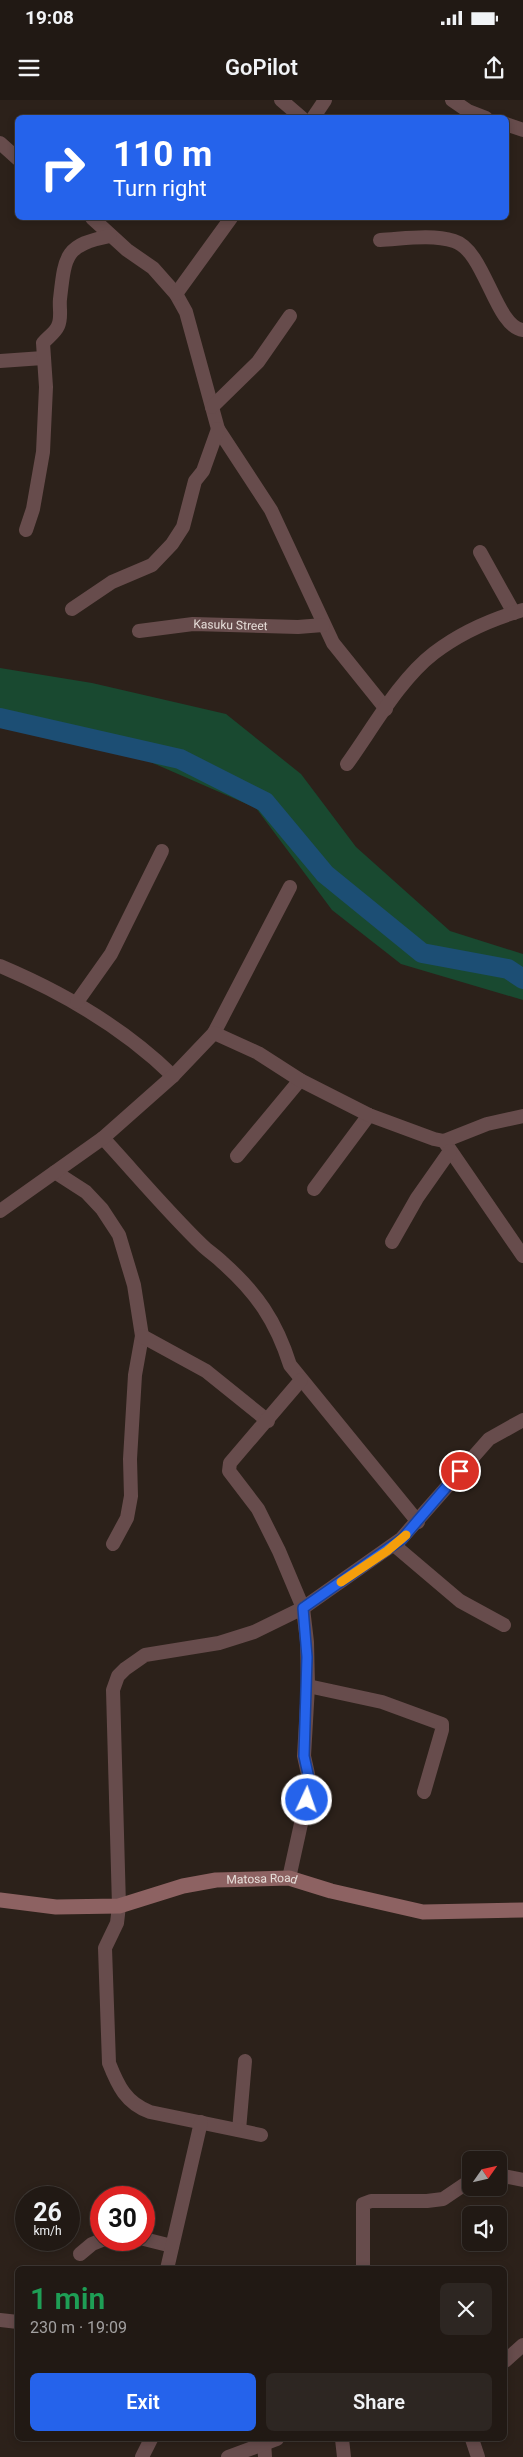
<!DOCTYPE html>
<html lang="en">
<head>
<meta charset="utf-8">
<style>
	:root { --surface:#211914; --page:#2d2622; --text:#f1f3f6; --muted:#a2a0a0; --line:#3e3834; --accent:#2563eb }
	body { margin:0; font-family:Roboto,sans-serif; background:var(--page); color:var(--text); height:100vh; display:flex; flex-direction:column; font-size:19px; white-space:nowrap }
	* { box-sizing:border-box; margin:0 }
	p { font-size:16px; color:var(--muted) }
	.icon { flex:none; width:28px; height:28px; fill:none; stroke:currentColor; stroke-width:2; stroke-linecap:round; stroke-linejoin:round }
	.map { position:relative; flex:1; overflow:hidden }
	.panel { position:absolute; left:15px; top:2166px; width:492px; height:175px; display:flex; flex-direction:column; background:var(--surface); border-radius:8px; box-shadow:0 2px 8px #0003,0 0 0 1px var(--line) }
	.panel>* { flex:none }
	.top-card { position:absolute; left:15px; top:15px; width:494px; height:105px; border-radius:8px; box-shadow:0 2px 8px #0003,0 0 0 1px var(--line); background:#2563eb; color:#fff; overflow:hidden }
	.needle { width:32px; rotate:56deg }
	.fabs { position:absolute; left:462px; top:2051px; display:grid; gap:10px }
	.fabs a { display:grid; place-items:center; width:45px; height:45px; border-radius:8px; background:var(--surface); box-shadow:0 2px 8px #0003,0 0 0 1px var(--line); font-size:25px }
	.speed { position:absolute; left:15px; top:2086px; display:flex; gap:10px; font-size:25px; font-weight:700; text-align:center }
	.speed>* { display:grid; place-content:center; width:65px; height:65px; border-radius:50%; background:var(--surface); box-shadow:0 2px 8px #0003,0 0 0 1px var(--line); line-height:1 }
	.speed small { font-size:12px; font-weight:400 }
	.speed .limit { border:8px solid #d22; background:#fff; color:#111 }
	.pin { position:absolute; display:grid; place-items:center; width:42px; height:42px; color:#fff; margin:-21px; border:2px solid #fff; border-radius:50%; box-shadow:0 1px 5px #0007 }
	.me { position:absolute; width:55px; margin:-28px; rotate:3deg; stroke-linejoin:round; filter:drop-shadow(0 0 4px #0008) }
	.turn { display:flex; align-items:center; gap:18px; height:105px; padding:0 15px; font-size:22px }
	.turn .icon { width:65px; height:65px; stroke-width:2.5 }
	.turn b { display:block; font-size:35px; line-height:42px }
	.round { display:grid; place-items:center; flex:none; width:52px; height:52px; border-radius:8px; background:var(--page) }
	.overview { display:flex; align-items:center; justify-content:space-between; height:85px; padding:0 15px }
	h1 { font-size:30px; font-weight:600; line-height:38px; color:#1e9e55 }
	.cta { display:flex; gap:10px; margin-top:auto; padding:10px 15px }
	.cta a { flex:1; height:58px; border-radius:8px; background:var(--accent); color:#fff; font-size:20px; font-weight:600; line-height:58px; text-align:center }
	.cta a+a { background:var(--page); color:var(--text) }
	.status { display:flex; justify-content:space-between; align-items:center; height:35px; padding:0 25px; background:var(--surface); direction:ltr }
	.status svg { height:14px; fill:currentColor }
	header { display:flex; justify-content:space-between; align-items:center; height:65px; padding:0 15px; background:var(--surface); font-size:22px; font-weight:600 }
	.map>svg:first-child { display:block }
	.green { fill:#194930 }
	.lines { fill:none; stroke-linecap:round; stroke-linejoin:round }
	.river { stroke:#1c4e74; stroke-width:20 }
	.street { stroke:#674c4c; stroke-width:14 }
	.secondary { stroke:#8d6262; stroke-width:15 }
	.route-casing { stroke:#184099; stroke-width:12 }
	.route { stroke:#2563eb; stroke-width:9 }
	.slow { stroke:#f59e0b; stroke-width:9 }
	.labels { text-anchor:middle; stroke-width:4; stroke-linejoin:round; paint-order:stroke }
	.street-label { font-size:12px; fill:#e6ded9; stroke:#221710 }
</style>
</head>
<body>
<div class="status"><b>19:08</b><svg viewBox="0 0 49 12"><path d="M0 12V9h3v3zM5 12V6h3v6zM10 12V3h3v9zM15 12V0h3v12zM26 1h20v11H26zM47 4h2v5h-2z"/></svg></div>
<header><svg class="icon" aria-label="menu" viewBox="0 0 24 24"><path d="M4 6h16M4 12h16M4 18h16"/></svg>GoPilot<svg class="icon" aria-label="share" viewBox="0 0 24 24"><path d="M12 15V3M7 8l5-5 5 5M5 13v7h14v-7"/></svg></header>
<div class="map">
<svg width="523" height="2357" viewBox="0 0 523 2357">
	<rect width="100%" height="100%" fill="#2c211a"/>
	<path class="green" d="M 0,568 L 92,583 L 226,614 L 301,674 L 356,747 L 450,831 L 523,854 L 523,900 L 401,864 L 332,810 L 256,708 L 100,640 L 0,617 Z"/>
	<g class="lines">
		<path class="river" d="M 0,618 L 180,659 L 265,702 L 325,774 L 422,853 L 508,869 L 523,879"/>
		<g class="street">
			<path d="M 281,0 L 302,18"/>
			<path d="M 452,0 L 468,11 L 486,18"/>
			<path d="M 313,18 L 325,0"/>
			<path d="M 506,24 L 523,30"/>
			<path d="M 0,43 L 18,59"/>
			<path d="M 92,118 L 127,150 L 153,168 L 176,194 L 186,212 L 218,329 L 271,410 L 333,543 L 386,609"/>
			<path d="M 380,140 C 403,139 431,134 454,141 C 485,150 495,227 523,230"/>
			<path d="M 176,194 L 231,118"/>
			<path d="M 0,261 L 43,258"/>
			<path d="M 212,307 L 258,262 L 290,216"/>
			<path d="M 26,430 L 33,409 L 43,352 L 46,287 L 43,243 C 48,237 55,233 58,226 C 62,218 59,208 60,199 C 65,155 65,145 110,136"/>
			<path d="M 480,452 L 514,513"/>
			<path d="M 72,509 L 112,482 L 152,465 L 172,444 L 183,427 L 195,381 L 203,371 L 218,329"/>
			<path id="s1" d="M 139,531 L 193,524 L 298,527 L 323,525"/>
			<path d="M 347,664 C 373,628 399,580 434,553 C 460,533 492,519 523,510"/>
			<path d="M 0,866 C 64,893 123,927 173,976"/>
			<path d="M 77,902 L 111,854 L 162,751"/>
			<path d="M 214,933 L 290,787"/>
			<path d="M 103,1038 C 136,1074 167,1111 202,1145 C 208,1151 216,1156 222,1162 C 257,1193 276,1221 290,1265 L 418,1422"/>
			<path d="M 444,1041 L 523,1156"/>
			<path d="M 237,1056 L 300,980"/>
			<path d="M 55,1072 L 86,1092 L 102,1109 L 119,1135 L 134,1185 L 142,1236 L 135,1275 L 130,1359 L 131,1396 L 127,1418 L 113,1444"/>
			<path d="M 314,1089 L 369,1015"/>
			<path d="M 0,1111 L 103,1038 L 173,976 L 214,933 L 258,953 L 300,980 L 369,1015 L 434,1039 L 444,1041 L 487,1024 L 523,1016"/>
			<path d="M 392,1142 L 417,1098 L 450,1051"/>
			<path d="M 142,1236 L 206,1271 L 268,1321"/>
			<path d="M 394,1445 L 460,1501 L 504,1525"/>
			<path d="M 308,1586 L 382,1602 L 442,1624 L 442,1630 L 424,1692"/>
			<path d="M 289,1778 L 310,1683 L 304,1656 L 308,1586 L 307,1542 L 303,1508 L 279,1451 L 258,1409 L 229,1371 L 230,1363 L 301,1280"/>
			<path d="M 239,2030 L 245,1961"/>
			<path d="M 261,2035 L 150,2012 C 126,2003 118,1986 109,1963 L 105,1848 L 117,1823 L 119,1806 L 113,1590 L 118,1576 L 125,1569 L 145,1555 L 219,1543 L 254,1532 L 303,1508 L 401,1439 L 489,1339 L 523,1320"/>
			<path d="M 499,2075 L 523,2080"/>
			<path d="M 144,2139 L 172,2146"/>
			<path d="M 80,2154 L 92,2144 L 102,2140"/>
			<path d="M 167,2169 L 201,2022"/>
			<path d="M 363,2169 L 363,2104 L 371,2101 L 427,2101 L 443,2099 L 471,2080"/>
			<path d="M 0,2220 L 18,2222"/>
			<path d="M 505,2261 L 523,2245"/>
			<path d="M 342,2339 L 344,2357"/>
			<path d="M 472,2339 L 478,2357"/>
			<path d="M 264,2342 L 265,2357"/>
			<path d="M 142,2357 L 151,2339"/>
			<path d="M 228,2357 L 277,2339"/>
		</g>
		<path class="secondary" id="s2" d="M 0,1800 L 56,1807 L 119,1806 L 183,1786 L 216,1780 L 289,1778 L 331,1791 L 423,1812 L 523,1810"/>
	</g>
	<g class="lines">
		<g class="route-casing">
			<path id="route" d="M 307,1700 L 310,1683 L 304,1656 L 307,1557 L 303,1508 L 402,1439 L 460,1371"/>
		</g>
		<use href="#route" class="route"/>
		<path class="slow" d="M 341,1482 L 387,1451 L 406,1435"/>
	</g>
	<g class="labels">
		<g class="street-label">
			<text dy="4" stroke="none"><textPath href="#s1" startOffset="92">Kasuku Street</textPath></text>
			<text dy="4" stroke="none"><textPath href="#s2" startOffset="266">Matosa Road</textPath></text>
		</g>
	</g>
</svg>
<div class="fabs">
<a><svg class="needle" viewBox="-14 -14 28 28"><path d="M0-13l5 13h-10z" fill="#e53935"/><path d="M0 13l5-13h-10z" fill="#a2a0a0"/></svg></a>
<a><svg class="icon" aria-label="sound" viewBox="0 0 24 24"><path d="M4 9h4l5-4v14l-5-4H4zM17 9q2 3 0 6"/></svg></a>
</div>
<div class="speed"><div>26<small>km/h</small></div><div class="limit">30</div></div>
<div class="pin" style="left:460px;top:1371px;background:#d93025"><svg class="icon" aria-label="arrive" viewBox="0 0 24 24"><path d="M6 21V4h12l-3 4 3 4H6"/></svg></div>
<svg class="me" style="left:307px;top:1700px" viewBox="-20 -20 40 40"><circle r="17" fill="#2563eb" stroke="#fff" stroke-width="3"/><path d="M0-11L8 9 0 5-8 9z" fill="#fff"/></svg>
<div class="top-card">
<div class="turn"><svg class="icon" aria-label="right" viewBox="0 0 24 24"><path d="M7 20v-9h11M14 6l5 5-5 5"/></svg><div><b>110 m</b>Turn right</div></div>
</div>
<section class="panel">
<div class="overview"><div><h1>1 min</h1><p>230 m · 19:09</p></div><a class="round"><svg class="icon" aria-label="close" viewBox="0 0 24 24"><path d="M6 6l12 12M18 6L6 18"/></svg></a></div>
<div class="cta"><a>Exit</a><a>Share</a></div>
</section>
</div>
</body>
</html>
